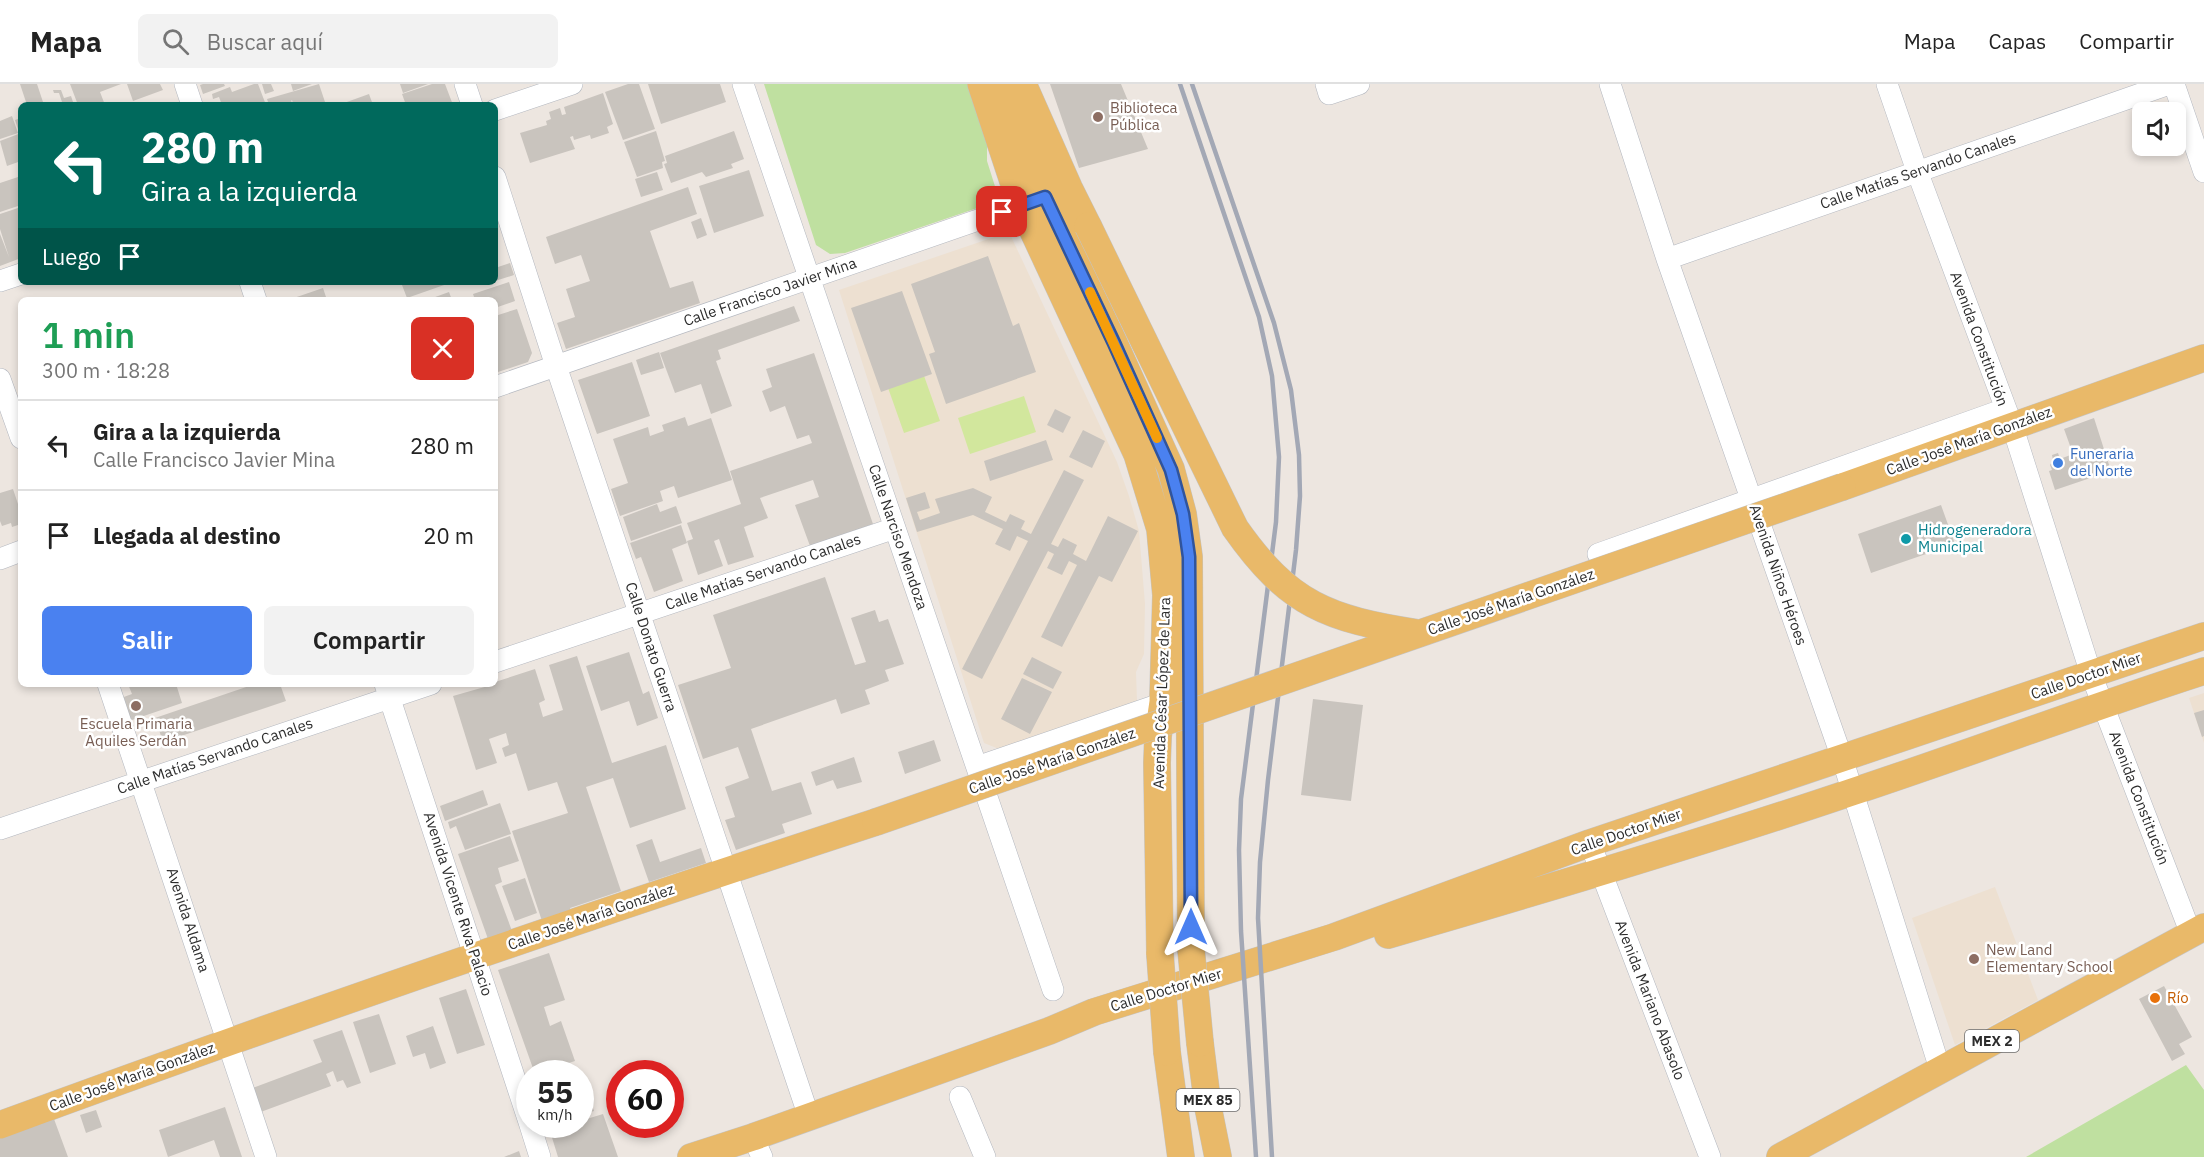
<!DOCTYPE html>
<html lang="es">
<head>
<meta charset="utf-8">
<style>
	:root { --surface:#fff; --page:#f2f2f2; --text:#222; --muted:#767676; --line:#e0e0e0; --accent:#4a81f0 }
	body { margin:0; font-family:"IBM Plex Sans",sans-serif; background:var(--page); color:var(--text); height:100vh; display:flex; flex-direction:column; font-size:22px; white-space:nowrap }
	* { box-sizing:border-box; margin:0 }
	p { font-size:20px; color:var(--muted) }
	.icon { flex:none; width:33px; height:33px; fill:none; stroke:currentColor; stroke-width:2; stroke-linecap:round; stroke-linejoin:round }
	.map { position:relative; flex:1; overflow:hidden }
	.sheet { position:absolute; left:18px; top:213px; width:480px; height:390px; display:flex; flex-direction:column; background:var(--surface); border-radius:9px; box-shadow:0 3px 9px #0003 }
	.sheet>* { flex:none }
	.guide { position:absolute; left:18px; top:18px; width:480px; height:183px; border-radius:9px; box-shadow:0 3px 9px #0003; background:#00695c; color:#fff; overflow:hidden }
	.controls { position:absolute; left:2132px; top:18px; display:grid; gap:12px }
	.controls a { display:grid; place-items:center; width:54px; height:54px; border-radius:9px; background:var(--surface); box-shadow:0 3px 9px #0003; font-size:30px }
	.speed { position:absolute; left:516px; top:976px; display:flex; gap:12px; font-size:30px; font-weight:700; text-align:center }
	.speed>* { display:grid; place-content:center; width:78px; height:78px; border-radius:50%; background:var(--surface); box-shadow:0 3px 9px #0003; line-height:1 }
	.speed small { font-size:15px; font-weight:400 }
	.speed .limit { border:9px solid #d22; background:#fff; color:#111 }
	.pin { position:absolute; display:grid; place-items:center; width:51px; height:51px; color:#fff; margin:-26px; border-radius:12px; box-shadow:0 3px 9px #0006 }
	.me { position:absolute; width:66px; margin:-33px; rotate:0deg; stroke-linejoin:round; filter:drop-shadow(0 0 4px #0008) }
	.turn { display:flex; align-items:center; gap:21px; height:126px; padding:0 24px; font-size:27px }
	.turn .icon { width:78px; height:78px; stroke-width:2.5 }
	.turn b { display:block; font-size:42px; line-height:51px }
	.then { display:flex; align-items:center; height:57px; padding:0 24px; background:#0003; gap:12px; font-size:22px }
	.round { display:grid; place-items:center; flex:none; width:63px; height:63px; border-radius:9px; background:var(--page) }
	.overview { display:flex; align-items:center; justify-content:space-between; height:102px; padding:0 24px }
	h1 { font-size:36px; font-weight:600; line-height:45px; color:#1e9e55 }
	.action { display:flex; gap:12px; margin-top:auto; padding:12px 24px }
	.action a { flex:1; height:69px; border-radius:9px; background:var(--accent); color:#fff; font-size:24px; font-weight:600; line-height:69px; text-align:center }
	.action a+a { background:var(--page); color:var(--text) }
	ul { padding:0; list-style:none }
	li { display:flex; align-items:center; gap:18px; height:90px; padding:0 24px; border-top:2px solid var(--line) }
	li div { flex:1 }
	li b { display:block; font-size:22px }
	li em { font-style:normal }
	header { display:flex; align-items:center; gap:36px; box-sizing:border-box; height:84px; padding:0 30px; background:var(--surface); border-bottom:2px solid var(--line) }
	header strong { font-size:28px }
	nav { display:flex; gap:33px; margin-inline-start:auto; font-size:21px }
	.search { width:420px; height:54px; background:var(--page); display:flex; align-items:center; gap:15px; box-sizing:border-box; padding:0 21px; border-radius:9px; color:var(--muted); font-size:22px }
	.map>svg:first-child { display:block }
	.education { fill:#ede0d1 }
	.green { fill:#bfe0a0 }
	.pitch { fill:#d2e79d }
	.building { fill:#c9c4be }
	.lines { fill:none; stroke-linecap:round; stroke-linejoin:round }
	.minor-casing { stroke:#b3b7bf; stroke-width:22 }
	.major-casing { stroke:#c4c4c4; stroke-width:28 }
	.minor { stroke:#fff; stroke-width:21 }
	.major { stroke:#e9b969; stroke-width:27 }
	.rail { stroke:#a3a8b5; stroke-width:4.5 }
	.major-bridge-casing { stroke:#c4c4c4; stroke-width:28; stroke-linecap:butt }
	.major-bridge { stroke:#e9b969; stroke-width:27 }
	.route-casing { stroke:#30549c; stroke-width:15 }
	.route { stroke:#4a81f0; stroke-width:10 }
	.slow { stroke:#f59e0b; stroke-width:10 }
	.education-dot { fill:#8d6e63; stroke:#fff; stroke-width:2 }
	.shop-dot { fill:#3f7fe0; stroke:#fff; stroke-width:2 }
	.culture-dot { fill:#0f9aa8; stroke:#fff; stroke-width:2 }
	.food-dot { fill:#e8710a; stroke:#fff; stroke-width:2 }
	.labels { text-anchor:middle; stroke-width:5; stroke-linejoin:round; paint-order:stroke }
	.shield { fill:#fff; stroke:#6c6c6c; stroke-width:1.5 }
	.shield-label { font-size:14px; font-weight:bold; fill:#2d2d2d }
	.education-label { font-size:15px; fill:#785e54; stroke:#fff; text-anchor:start }
	.street-label { font-size:15px; fill:#2d2d2d; stroke:#fff }
	.shop-label { font-size:15px; fill:#366cbe; stroke:#fff; text-anchor:start }
	.culture-label { font-size:15px; fill:#0d838f; stroke:#fff; text-anchor:start }
	.food-label { font-size:15px; fill:#c56008; stroke:#fff; text-anchor:start }
</style>
</head>
<body>
<header>
<strong>Mapa</strong>
<div class="search"><svg class="icon" aria-label="search" viewBox="0 0 24 24"><circle cx="10" cy="10" r="6"/><path d="M15 15l6 6"/></svg>Buscar aquí</div>
<nav><a>Mapa</a><a>Capas</a><a>Compartir</a></nav>
</header>
<div class="map">
<svg width="2204" height="1073" viewBox="0 0 2204 1073">
	<rect width="100%" height="100%" fill="#ede6e0"/>
	<path class="education" d="M 1009,148 L 1117,378 L 1129,412 L 1139,447 L 1145,520 L 1144,570 L 1136,588 L 1137,617 L 999,665 L 984,659 L 839,206 Z
		M 2204,609 L 2204,659 L 2189,614 Z
		M 1995,803 L 2038,916 L 1955,961 L 1912,834 Z"/>
	<path class="green" d="M 764,0 L 969,0 L 987,51 L 987,77 L 999,115 L 995,118 L 845,169 L 830,170 L 816,161 Z
		M 2186,981 L 2204,1006 L 2204,1073 L 2026,1073 Z"/>
	<path class="pitch" d="M 917,272 L 940,337 L 904,349 L 881,284 Z
		M 1024,312 L 1036,348 L 970,370 L 958,334 Z"/>
	<path class="building" d="M 20,0 L 37,0 L 44,21 L 27,21 Z
		M 70,0 L 121,0 L 100,8 L 105,21 L 78,21 Z
		M 127,0 L 160,0 L 163,6 L 133,17 Z
		M 203,0 L 224,0 L 225,2 L 203,10 L 200,1 Z
		M 254,0 L 258,0 L 266,21 L 222,21 L 219,13 L 213,15 L 212,10 L 230,3 L 232,8 Z
		M 262,0 L 271,0 L 274,7 L 265,10 Z
		M 291,0 L 312,0 L 293,7 Z
		M 319,0 L 326,21 L 298,21 L 296,18 L 293,19 L 292,16 L 291,17 L 294,21 L 269,21 L 267,15 Z
		M 400,0 L 428,0 L 403,9 Z
		M 432,0 L 445,0 L 453,21 L 406,21 L 402,10 Z
		M 628,0 L 639,0 L 655,45 L 623,56 L 605,8 Z
		M 648,0 L 720,0 L 726,18 L 661,40 Z
		M 1050,0 L 1121,0 L 1148,65 L 1079,84 Z
		M 53,6 L 61,6 L 64,14 L 71,12 L 74,21 L 63,21 L 59,9 L 54,9 Z
		M 603,9 L 613,40 L 607,43 L 609,49 L 591,55 L 590,51 L 574,56 L 573,52 L 570,53 L 575,65 L 530,79 L 520,49 L 547,41 L 546,37 L 551,35 L 549,28 L 560,24 L 562,31 L 566,30 L 564,23 Z
		M 369,10 L 373,21 L 344,21 L 344,19 Z
		M 12,32 L 18,49 L 0,55 L 0,37 Z
		M 21,34 L 21,48 L 19,48 L 15,36 Z
		M 656,47 L 665,77 L 662,78 L 663,84 L 637,93 L 624,58 Z
		M 734,47 L 744,75 L 731,80 L 733,84 L 706,93 L 702,88 L 671,99 L 664,80 L 667,79 L 665,72 Z
		M 21,49 L 21,77 L 7,82 L 0,57 Z
		M 749,86 L 764,132 L 714,149 L 699,102 Z
		M 657,88 L 663,106 L 641,113 L 635,95 Z
		M 21,92 L 21,121 L 0,128 L 0,99 Z
		M 688,103 L 697,130 L 650,147 L 670,204 L 693,197 L 700,219 L 566,265 L 557,239 L 575,233 L 566,205 L 590,197 L 581,171 L 555,180 L 546,153 Z
		M 21,123 L 21,174 L 0,182 L 0,150 L 9,173 L 0,145 L 0,130 Z
		M 701,134 L 707,151 L 697,155 L 691,138 Z
		M 988,172 L 1013,242 L 1019,239 L 1036,288 L 946,320 L 929,270 L 935,268 L 911,200 Z
		M 510,179 L 514,191 L 495,197 L 495,184 Z
		M 412,198 L 447,198 L 447,200 L 407,214 L 402,201 Z
		M 509,198 L 515,217 L 495,224 L 495,216 L 475,216 L 473,210 Z
		M 323,204 L 327,216 L 288,216 Z
		M 902,207 L 932,290 L 881,308 L 851,224 Z
		M 449,208 L 452,216 L 427,216 Z
		M 794,222 L 800,237 L 718,266 L 721,275 L 716,277 L 732,322 L 711,330 L 701,300 L 675,309 L 660,269 Z
		M 517,225 L 532,269 L 528,278 L 495,289 L 495,232 Z
		M 659,268 L 664,284 L 641,291 L 636,276 Z
		M 814,269 L 873,440 L 810,462 L 795,421 L 819,413 L 813,396 L 760,414 L 768,434 L 744,443 L 754,473 L 728,481 L 719,455 L 714,457 L 723,482 L 698,491 L 687,457 L 693,455 L 687,439 L 741,420 L 730,387 L 812,359 L 809,351 L 797,355 L 785,322 L 770,328 L 762,307 L 772,303 L 766,285 Z
		M 632,278 L 650,332 L 597,350 L 578,296 Z
		M 1055,325 L 1071,333 L 1063,349 L 1047,341 Z
		M 685,333 L 688,342 L 711,334 L 732,396 L 678,414 L 674,402 L 660,407 L 663,417 L 620,432 L 611,405 L 628,399 L 613,355 L 648,343 L 650,352 L 664,347 L 662,341 Z
		M 2094,334 L 2111,387 L 2055,406 L 2049,387 L 2052,386 L 2050,381 L 2053,376 L 2052,371 L 2058,369 L 2060,375 L 2073,370 L 2064,345 Z
		M 1083,346 L 1105,357 L 1092,384 L 1069,373 Z
		M 1046,356 L 1053,376 L 990,397 L 984,377 Z
		M 1064,386 L 1084,396 L 1051,460 L 1058,463 L 1063,454 L 1077,461 L 1073,470 L 1086,477 L 1108,432 L 1138,447 L 1112,498 L 1099,492 L 1062,563 L 1041,553 L 1077,481 L 1069,477 L 1062,491 L 1047,484 L 1054,470 L 1048,467 L 982,595 L 962,585 L 1028,457 L 1017,452 L 1010,467 L 995,460 L 1003,445 L 973,431 L 917,448 L 906,414 L 925,408 L 930,424 L 917,428 L 920,436 L 940,429 L 935,415 L 973,404 L 992,413 L 985,428 L 1006,438 L 1010,430 L 1025,437 L 1021,445 L 1031,450 Z
		M 13,405 L 21,429 L 21,440 L 12,443 L 11,439 L 2,442 L 0,437 L 0,409 Z
		M 657,420 L 660,428 L 676,422 L 682,439 L 631,457 L 623,433 Z
		M 1941,421 L 1955,460 L 1871,489 L 1858,450 Z
		M 681,441 L 687,459 L 672,465 L 683,497 L 654,508 L 641,473 L 636,475 L 630,459 Z
		M 825,493 L 855,581 L 866,578 L 851,534 L 875,526 L 879,538 L 888,535 L 904,580 L 885,586 L 889,597 L 865,606 L 870,620 L 841,630 L 836,615 L 751,645 L 772,707 L 801,698 L 812,730 L 782,740 L 785,749 L 736,766 L 725,736 L 735,733 L 725,703 L 749,694 L 738,663 L 703,675 L 678,601 L 731,584 L 713,531 Z
		M 629,568 L 643,610 L 649,607 L 658,634 L 637,642 L 629,617 L 601,627 L 586,582 Z
		M 577,572 L 612,679 L 666,661 L 686,725 L 630,744 L 613,694 L 586,703 L 621,807 L 570,824 L 571,828 L 542,837 L 512,747 L 568,729 L 557,698 L 528,707 L 516,669 L 505,673 L 502,664 L 509,661 L 506,649 L 489,655 L 497,679 L 476,686 L 453,612 L 495,600 L 495,598 L 535,585 L 545,616 L 539,619 L 543,633 L 563,626 L 549,581 Z
		M 1032,573 L 1062,588 L 1053,605 L 1023,590 Z
		M 1022,594 L 1052,608 L 1030,650 L 1001,635 Z
		M 128,600 L 176,600 L 182,619 L 129,637 L 121,614 L 132,610 Z
		M 255,600 L 280,600 L 286,617 L 163,658 L 155,634 Z
		M 1313,615 L 1363,621 L 1351,717 L 1301,711 Z
		M 2204,626 L 2204,652 L 2202,653 L 2194,629 Z
		M 934,656 L 941,677 L 905,690 L 898,668 Z
		M 854,673 L 862,698 L 837,705 L 833,696 L 816,702 L 811,688 Z
		M 483,706 L 488,721 L 445,737 L 440,722 Z
		M 500,719 L 511,750 L 465,766 L 456,742 L 450,745 L 448,738 Z
		M 510,752 L 519,777 L 498,784 L 502,798 L 495,801 L 512,847 L 488,855 L 458,770 Z
		M 652,755 L 660,778 L 701,764 L 706,779 L 649,798 L 636,761 Z
		M 525,794 L 537,829 L 515,837 L 502,802 Z
		M 549,869 L 565,916 L 544,923 L 550,942 L 561,937 L 575,977 L 535,990 L 498,886 Z
		M 2164,902 L 2192,953 L 2179,960 L 2185,970 L 2172,977 L 2139,915 Z
		M 466,905 L 485,961 L 457,970 L 439,914 Z
		M 379,930 L 396,980 L 370,989 L 353,938 Z
		M 433,942 L 446,979 L 430,985 L 425,969 L 413,973 L 406,952 Z
		M 342,946 L 361,999 L 347,1004 L 343,996 L 337,998 L 333,987 L 326,990 L 331,1002 L 258,1029 L 250,1005 L 322,978 L 313,956 Z
		M 585,1001 L 594,1027 L 580,1031 L 580,1002 Z
		M 225,1023 L 242,1073 L 220,1073 L 214,1056 L 168,1073 L 159,1046 Z
		M 96,1026 L 102,1043 L 86,1049 L 80,1031 Z
		M 603,1030 L 618,1073 L 558,1073 L 550,1047 L 569,1041 L 580,1041 L 580,1037 Z
		M 54,1035 L 68,1073 L 0,1073 L 0,1054 Z
		M 519,1067 L 521,1073 L 504,1073 Z"/>
	<g class="lines">
		<g class="minor-casing">
			<path id="minor" d="M 185,0 L 192,21
				M 465,0 L 472,21
				M 743,0 L 1053,906
				M 1326,0 L 1329,10 L 1359,0
				M 1610,0 L 1667,175 L 1842,674 L 1940,985
				M 1887,0 L 1917,87 L 2012,341 L 2091,590 L 2191,850
				M 2174,0 L 2204,88
				M 495,26 L 572,0
				M 495,93 L 556,282 L 809,1033
				M 1667,175 L 2169,0
				M 0,197 L 21,190
				M 250,198 L 256,216
				M 0,295 L 21,354
				M 495,303 L 1033,117
				M 1598,470 L 2005,325
				M 0,475 L 21,467
				M 495,578 L 895,444
				M 108,600 L 266,1073
				M 385,600 L 530,1041
				M 977,683 L 1175,615
				M 0,745 L 431,600
				M 1590,759 L 1710,1073
				M 960,1013 L 985,1073
				M 530,1041 L 540,1073
				M 753,1053 L 762,1073"/>
		</g>
		<g class="major-casing">
			<path id="major" d="M 981,0 L 1021,121 L 1137,370 L 1160,445 L 1166,511 L 1163,618 L 1158,652 L 1157,679 L 1160,870
				M 1006,0 L 1019,44 L 1045,113 L 1114,259 L 1171,385 L 1183,430 L 1189,473 L 1191,865
				M 1023,0 L 1069,104 L 1088,142
				M 1842,403 L 2204,274
				M 1388,851 C 1543,806 1698,760 1852,708 C 1970,669 2086,625 2204,587
				M 1200,959 L 1208,1023 L 1218,1073
				M 1167,968 L 1181,1073
				M 0,1041 C 290,934 582,834 876,738
				M 691,1073 L 753,1053 L 1049,947 L 1094,928 L 1334,853 L 1590,759 L 2204,552
				M 1780,1073 L 2204,843"/>
		</g>
		<use href="#minor" class="minor"/>
		<use href="#major" class="major"/>
		<path class="rail" d="M 1180,0 L 1259,233 L 1272,292 L 1279,373 L 1276,438 L 1241,715 L 1239,766 L 1241,847 L 1256,1073
			M 1192,0 L 1274,239 L 1291,306 L 1299,371 L 1300,412 L 1296,466 L 1268,696 L 1260,778 L 1258,834 L 1272,1073"/>
		<g class="major-bridge-casing">
			<path id="major-bridge" d="M 1088,142 L 1235,444 C 1289,521 1328,535 1418,549
				M 876,738 L 1842,403
				M 1191,865 L 1200,959
				M 1160,870 L 1167,968"/>
		</g>
		<use href="#major-bridge" class="major-bridge"/>
	</g>
	<g class="lines">
		<g class="route-casing">
			<path id="route" d="M 1002,128 L 1045,113 L 1114,259 L 1171,386 L 1183,430 L 1189,473 L 1191,843"/>
		</g>
		<use href="#route" class="route"/>
		<path class="slow" d="M 1090,208 L 1157,354"/>
	</g>
	<g class="education-dot">
		<circle cx="1098" cy="33" r="6"/>
		<circle cx="136" cy="622" r="6"/>
		<circle cx="1974" cy="875" r="6"/>
	</g>
	<circle class="shop-dot" cx="2058" cy="379" r="6"/>
	<circle class="culture-dot" cx="1906" cy="455" r="6"/>
	<circle class="food-dot" cx="2155" cy="914" r="6"/>
	<g class="labels">
		<g class="shield">
			<rect x="1965" y="946" width="54" height="22" rx="4.5"/>
			<rect x="1176.5" y="1005" width="63" height="22" rx="4.5"/>
		</g>
		<g class="shield-label">
			<text x="1992" y="962">MEX 2</text>
			<text x="1208" y="1021">MEX 85</text>
		</g>
		<g class="education-label">
			<text x="1110" y="29">Biblioteca<tspan x="1110" dy="17">Pública</tspan></text>
			<text x="136" y="645" text-anchor="middle">Escuela Primaria<tspan x="136" dy="17">Aquiles Serdán</tspan></text>
			<text x="1986" y="871">New Land<tspan x="1986" dy="17">Elementary School</tspan></text>
		</g>
		<g class="street-label">
			<text transform="translate(1918 87) rotate(-19)" y="5">Calle Matías Servando Canales</text>
			<text transform="translate(770 208) rotate(-19)" y="5">Calle Francisco Javier Mina</text>
			<text transform="translate(1979 255) rotate(70)" y="5">Avenida Constitución</text>
			<text transform="translate(1969 357) rotate(-20)" y="5">Calle José María González</text>
			<text transform="translate(898 453) rotate(71)" y="5">Calle Narciso Mendoza</text>
			<text transform="translate(763 488) rotate(-19)" y="5">Calle Matías Servando Canales</text>
			<text transform="translate(1778 491) rotate(71)" y="5">Avenida Niños Héroes</text>
			<text transform="translate(1511 518) rotate(-19)" y="5">Calle José María González</text>
			<text transform="translate(651 563) rotate(72)" y="5">Calle Donato Guerra</text>
			<text transform="translate(2086 592) rotate(-19)" y="5">Calle Doctor Mier</text>
			<text transform="translate(1162 609) rotate(-88)" y="5">Avenida César López de Lara</text>
			<text transform="translate(215 672) rotate(-19)" y="5">Calle Matías Servando Canales</text>
			<text transform="translate(1052 677) rotate(-19)" y="5">Calle José María González</text>
			<text transform="translate(2139 714) rotate(69)" y="5">Avenida Constitución</text>
			<text transform="translate(1626 748) rotate(-19)" y="5">Calle Doctor Mier</text>
			<text transform="translate(458 820) rotate(72)" y="5">Avenida Vicente Riva Palacio</text>
			<text transform="translate(591 833) rotate(-19)" y="5">Calle José María González</text>
			<text transform="translate(188 836) rotate(72)" y="5">Avenida Aldama</text>
			<text transform="translate(1166 906) rotate(-17)" y="5">Calle Doctor Mier</text>
			<text transform="translate(1650 916) rotate(69)" y="5">Avenida Mariano Abasolo</text>
			<text transform="translate(132 993) rotate(-20)" y="5">Calle José María González</text>
		</g>
		<g class="shop-label">
			<text x="2070" y="375">Funeraria<tspan x="2070" dy="17">del Norte</tspan></text>
		</g>
		<g class="culture-label">
			<text x="1918" y="451">Hidrogeneradora<tspan x="1918" dy="17">Municipal</tspan></text>
		</g>
		<g class="food-label">
			<text x="2167" y="919">Río</text>
		</g>
	</g>
</svg>
<div class="controls">
<a><svg class="icon" aria-label="sound" viewBox="0 0 24 24"><path d="M4 9h4l5-4v14l-5-4H4zM17 9q2 3 0 6"/></svg></a>
</div>
<div class="speed"><div>55<small>km/h</small></div><div class="limit">60</div></div>
<div class="pin" style="left:1002px;top:128px;background:#d93025"><svg class="icon" aria-label="arrive" viewBox="0 0 24 24"><path d="M6 21V4h12l-3 4 3 4H6"/></svg></div>
<svg class="me" style="left:1191px;top:843px" viewBox="-20 -20 40 40"><path d="M0-17L14 15 0 8-14 15z" fill="#4a81f0" stroke="#fff" stroke-width="4"/></svg>
<div class="guide">
<div class="turn"><svg class="icon" aria-label="left" viewBox="0 0 24 24"><path d="M17 20v-9H6M10 6l-5 5 5 5"/></svg><div><b>280 m</b>Gira a la izquierda</div></div>
<div class="then">Luego<svg class="icon" aria-label="arrive" viewBox="0 0 24 24"><path d="M6 21V4h12l-3 4 3 4H6"/></svg></div>
</div>
<section class="sheet">
<div class="overview"><div><h1>1 min</h1><p>300 m · 18:28</p></div><a class="round" style="background:#d93025;color:#fff"><svg class="icon" aria-label="close" viewBox="0 0 24 24"><path d="M6 6l12 12M18 6L6 18"/></svg></a></div>
<ul>
<li><svg class="icon" aria-label="left" viewBox="0 0 24 24"><path d="M17 20v-9H6M10 6l-5 5 5 5"/></svg><div><b>Gira a la izquierda</b><p>Calle Francisco Javier Mina</p></div><em>280 m</em></li>
<li><svg class="icon" aria-label="arrive" viewBox="0 0 24 24"><path d="M6 21V4h12l-3 4 3 4H6"/></svg><div><b>Llegada al destino</b></div><em>20 m</em></li>
</ul>
<div class="action"><a>Salir</a><a>Compartir</a></div>
</section>
</div>
</body>
</html>
